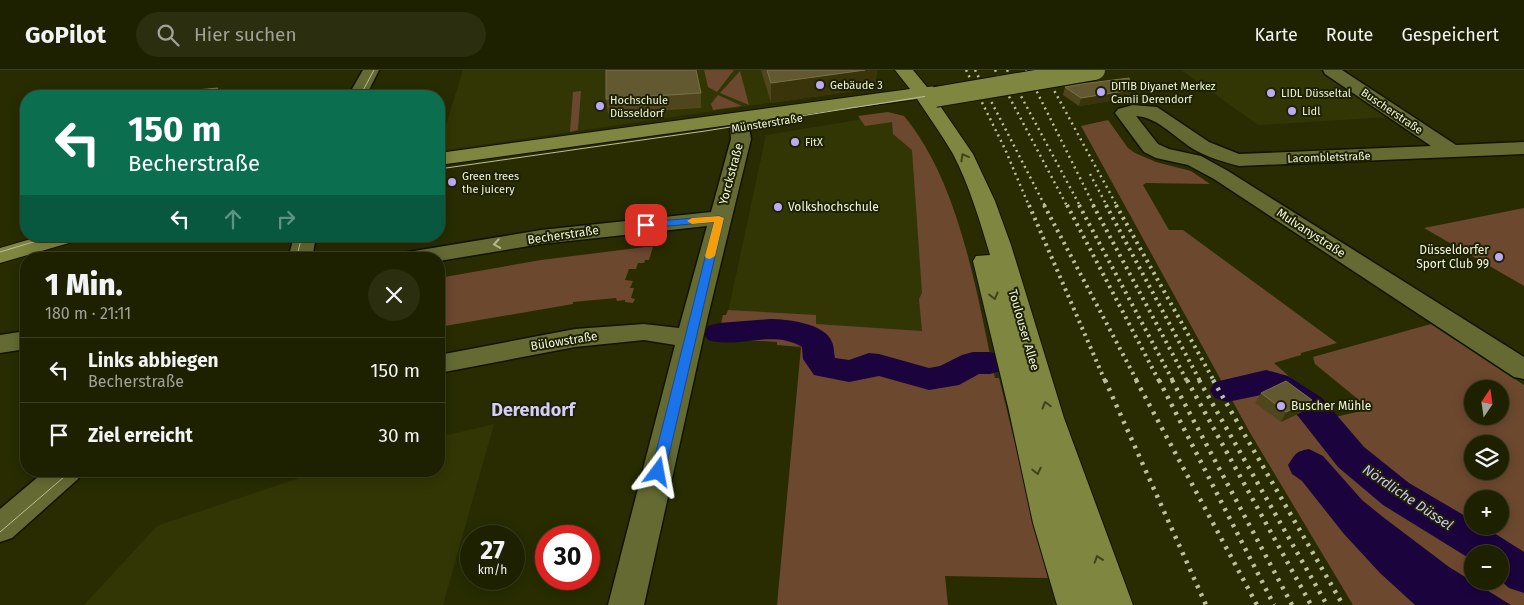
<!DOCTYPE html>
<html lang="de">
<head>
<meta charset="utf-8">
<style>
	:root { --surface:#1e2100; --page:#2b2e0f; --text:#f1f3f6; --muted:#a1a399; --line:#3c3e22 }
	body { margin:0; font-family:"Fira Sans",sans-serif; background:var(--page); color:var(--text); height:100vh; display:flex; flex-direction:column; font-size:19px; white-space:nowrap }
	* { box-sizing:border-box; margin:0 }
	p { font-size:16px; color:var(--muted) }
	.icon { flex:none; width:28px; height:28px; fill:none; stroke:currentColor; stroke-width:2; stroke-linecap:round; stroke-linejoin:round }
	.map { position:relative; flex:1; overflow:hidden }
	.sheet { position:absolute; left:20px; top:182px; width:425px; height:225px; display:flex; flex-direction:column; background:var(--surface); border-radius:20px; box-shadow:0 2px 12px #0003,0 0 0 1px var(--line) }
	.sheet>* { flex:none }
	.banner { position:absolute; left:20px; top:20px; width:425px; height:152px; border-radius:20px; box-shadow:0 2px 12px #0003,0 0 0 1px var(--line); background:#0b6e4f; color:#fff; overflow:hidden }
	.needle { width:32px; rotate:13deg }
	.fabs { position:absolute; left:1464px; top:310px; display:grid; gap:10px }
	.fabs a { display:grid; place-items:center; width:45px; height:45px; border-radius:50%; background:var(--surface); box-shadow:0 2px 12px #0003,0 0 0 1px var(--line); font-size:25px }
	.speed { position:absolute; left:460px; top:455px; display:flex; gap:10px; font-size:25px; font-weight:700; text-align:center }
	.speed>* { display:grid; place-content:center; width:65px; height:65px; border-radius:50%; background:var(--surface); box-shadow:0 2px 12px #0003,0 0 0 1px var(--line); line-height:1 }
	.speed small { font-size:12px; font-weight:400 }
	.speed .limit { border:8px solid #d22; background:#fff; color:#111 }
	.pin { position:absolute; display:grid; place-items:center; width:42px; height:42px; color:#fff; margin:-21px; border-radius:10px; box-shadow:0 2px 8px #0006 }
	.me { position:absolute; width:55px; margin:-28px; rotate:13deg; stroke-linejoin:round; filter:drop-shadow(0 0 4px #0008) }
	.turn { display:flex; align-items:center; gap:18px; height:105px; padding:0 25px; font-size:22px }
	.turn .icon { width:65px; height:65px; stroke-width:2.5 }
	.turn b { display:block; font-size:35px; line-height:42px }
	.lanes { display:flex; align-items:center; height:48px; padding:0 25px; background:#0003; justify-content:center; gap:25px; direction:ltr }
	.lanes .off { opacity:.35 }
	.round { display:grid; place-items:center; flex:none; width:52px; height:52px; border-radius:26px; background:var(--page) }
	.summary { display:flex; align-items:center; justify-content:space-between; height:85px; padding:0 25px }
	h1 { font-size:30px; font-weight:800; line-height:38px }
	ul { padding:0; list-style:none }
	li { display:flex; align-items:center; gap:15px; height:65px; padding:0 25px; border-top:1px solid var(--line) }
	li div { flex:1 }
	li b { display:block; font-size:19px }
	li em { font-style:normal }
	header { display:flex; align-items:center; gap:30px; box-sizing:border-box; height:70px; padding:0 25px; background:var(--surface); border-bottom:1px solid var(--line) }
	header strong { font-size:24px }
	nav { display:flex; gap:28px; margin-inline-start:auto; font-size:18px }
	.search { width:350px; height:45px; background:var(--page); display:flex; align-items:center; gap:12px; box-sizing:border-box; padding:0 18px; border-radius:28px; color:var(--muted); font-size:19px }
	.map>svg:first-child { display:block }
	.built { fill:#323604 }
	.green { fill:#6c482f; fill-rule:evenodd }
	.water { fill:#1b033d }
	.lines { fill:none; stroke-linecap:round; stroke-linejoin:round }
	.river { fill:#1b033d; fill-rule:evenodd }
	.minor-casing { stroke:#111300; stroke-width:3 }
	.major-casing { stroke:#111300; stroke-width:2 }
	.minor { fill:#646a32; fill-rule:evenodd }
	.major { fill:#7e8640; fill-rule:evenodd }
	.tram { stroke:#bbc09e; stroke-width:1 }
	.rail-far2 { stroke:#bbc09e; stroke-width:2.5; stroke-dasharray:2 4; stroke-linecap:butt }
	.rail-far1 { stroke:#bbc09e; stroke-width:4; stroke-dasharray:2.5 4.5; stroke-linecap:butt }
	.rail { stroke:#bbc09e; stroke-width:4.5; stroke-dasharray:3 6; stroke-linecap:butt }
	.major-bridge-casing { stroke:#111300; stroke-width:22; stroke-linecap:butt }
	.major-bridge { stroke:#7e8640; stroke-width:20 }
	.wall { fill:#50461d }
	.shaded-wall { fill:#393409 }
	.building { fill:#625931; stroke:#78724c }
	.oneway { stroke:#404419 }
	.oneway2 { stroke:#b2b88e }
	.route { fill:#1a73e8; stroke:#114b97 }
	.slow { fill:#f59e0b }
	.poi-dot { fill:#bcaaf6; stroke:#1e2104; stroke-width:2 }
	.labels { text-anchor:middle; stroke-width:4; stroke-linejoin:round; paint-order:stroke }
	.far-poi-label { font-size:11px; fill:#f2f7d9; stroke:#1e2104; text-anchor:start }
	.far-street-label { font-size:11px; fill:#f2f7d9; stroke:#1e2104 }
	.street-label { font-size:12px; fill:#f2f7d9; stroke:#1e2104 }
	.poi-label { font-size:12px; fill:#f2f7d9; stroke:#1e2104; text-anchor:start }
	.water-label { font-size:14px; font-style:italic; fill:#d0c4fc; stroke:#1e2104 }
	.district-label { font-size:18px; font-weight:bold; fill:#d6cdf8; stroke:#1e2104 }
</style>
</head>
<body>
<header>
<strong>GoPilot</strong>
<div class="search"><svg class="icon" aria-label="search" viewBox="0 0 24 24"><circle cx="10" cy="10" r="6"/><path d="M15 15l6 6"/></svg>Hier suchen</div>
<nav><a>Karte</a><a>Route</a><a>Gespeichert</a></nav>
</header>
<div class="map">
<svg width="1524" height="535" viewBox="0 0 1524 535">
	<rect width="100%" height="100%" fill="#282c00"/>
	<path class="built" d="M 463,0 L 871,0 L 880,17 L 439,81 L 439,56 L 446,55 Z
		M 1181,0 L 1320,0 L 1390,47 L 1258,55 Z
		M 895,44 L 920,92 L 935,262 L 726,252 L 766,65 Z
		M 494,354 L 443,535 L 84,535 L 157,456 L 320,401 L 439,401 L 439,367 Z"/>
	<path class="green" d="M 704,0 L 734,0 L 717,22 L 708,17 Z
		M 740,1 L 749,35 L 720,23 Z
		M 581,21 L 578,60 L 570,62 L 573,22 Z
		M 718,25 L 742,36 L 713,40 L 711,34 Z
		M 888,42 L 904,46 C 960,113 977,225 995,308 L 999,308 L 1048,508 L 945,506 L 948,535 L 777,535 L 801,277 L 777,275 L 777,272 L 727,269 L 728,267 L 718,266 L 723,245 L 726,245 L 728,240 L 816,245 L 816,254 L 922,261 L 919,229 L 922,223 L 912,80 L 893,64 L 892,52 L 865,56 L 858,46 Z
		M 1108,50 L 1128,78 L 1135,83 L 1156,92 L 1191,101 L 1210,114 L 1146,113 L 1143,115 L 1169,160 L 1183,160 L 1337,273 L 1301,283 L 1301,285 L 1274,293 L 1335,347 L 1370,339 L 1315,294 L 1313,287 L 1431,254 L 1524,315 L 1524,535 L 1353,535 L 1249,361 L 1081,56 ZM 1472,319 L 1500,319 L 1500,346 L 1472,346 ZM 1472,374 L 1500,374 L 1500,401 L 1472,401 ZM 1472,429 L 1500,429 L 1500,456 L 1472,456 ZM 1472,484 L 1500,484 L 1500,511 L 1472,511 Z
		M 1524,138 L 1524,216 L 1424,158 Z
		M 645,177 L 653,177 L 649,190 L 645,190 L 644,193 L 638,193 L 636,199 L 629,199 L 625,210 L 633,211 L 630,218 L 634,218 L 631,228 L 635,229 L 633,233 L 625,232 L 625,230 L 617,231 L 616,228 L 573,232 L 573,234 L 439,257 L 439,208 L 541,190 Z"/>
	<path class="water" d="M 1309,379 L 1323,386 L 1362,430 L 1383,447 L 1449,497 L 1511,535 L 1415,535 L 1380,503 L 1344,464 L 1302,411 L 1292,404 L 1288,395 C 1296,384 1294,382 1309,379 Z"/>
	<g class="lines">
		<path class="river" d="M 770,249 C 786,249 825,253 832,272 C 834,276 834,283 835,288 L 849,290 L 869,283 L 879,284 L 929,298 L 940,296 L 962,285 L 973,282 L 990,282 L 1001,285 L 1006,293 L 1001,301 L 990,304 L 979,304 L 959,315 L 929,320 L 879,306 L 849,312 L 814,305 L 803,289 L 802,277 C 773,259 739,279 708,270 L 703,263 L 708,256 L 719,253 Z
			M 1266,300 L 1288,306 L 1322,328 L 1364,377 L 1409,413 L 1472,450 L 1472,456 L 1483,456 L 1524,482 L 1524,523 L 1509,518 L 1500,510 L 1500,484 L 1472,484 L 1472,490 L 1383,435 L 1338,397 L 1298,346 L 1266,324 L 1227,332 L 1215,328 L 1210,320 L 1215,312 Z"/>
		<g class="minor-casing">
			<path id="minor" d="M 363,0 L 379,0 L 366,26 L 348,26 Z
				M 1323,0 L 1342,0 L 1456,75 L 1524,72 L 1524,84 L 1239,96 C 1224,92 1209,88 1195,80 C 1176,69 1158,47 1136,46 L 1158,74 L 1169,79 L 1201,86 L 1228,101 L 1524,287 L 1524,309 L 1514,307 L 1214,109 L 1188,95 L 1156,88 L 1144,82 L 1115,43 L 1118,39 L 1133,35 L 1157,37 L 1209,72 L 1239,84 L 1431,76 L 1325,4 Z
				M 771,39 L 777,41 L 780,45 L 777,49 L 749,58 L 751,69 L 708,246 L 644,535 L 608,535 L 675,275 L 644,270 L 575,277 L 439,303 L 439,285 L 575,259 L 644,254 L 679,258 L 707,156 L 541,174 L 439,191 L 439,189 L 396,189 L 400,184 L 408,182 L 541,160 L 711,142 L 731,69 L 730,55 L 732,51 Z
				M 294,166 L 316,166 L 312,189 L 288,189 Z
				M 26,261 L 26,279 L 0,283 L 0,265 Z
				M 45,401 L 82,401 L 78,409 L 12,468 L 0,472 L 0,439 Z"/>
		</g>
		<g class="major-casing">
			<path id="major" d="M 895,0 L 913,0 L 927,17 L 937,16 L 943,17 L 946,21 L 943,25 L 934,27 L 973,84 L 995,131 L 1011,175 L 1064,348 L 1133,535 L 1095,535 L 1064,439 L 1095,535 L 1057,535 L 1033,453 L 1009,341 L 973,191 L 976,186 L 990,185 C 980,151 969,115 953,84 C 942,65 929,47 917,29 L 439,95 L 439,83 L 910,19 Z
				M 41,166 L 80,166 L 76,171 L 0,193 L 0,178 Z"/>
		</g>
		<use href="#minor" class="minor"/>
		<use href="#major" class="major"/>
		<path class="tram" d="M 360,26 L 374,0
			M 439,99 L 705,61 L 1093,0
			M 0,182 L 53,166
			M 296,189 L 302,166
			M 0,462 L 71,401"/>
		<path class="rail-far2" d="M 966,0 L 1005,79 L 1029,136
			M 975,0 L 1045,136
			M 995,0 L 1067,136
			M 1007,0 L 1080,136
			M 1026,0 L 1094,136
			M 1043,0 L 1117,136
			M 1090,104 L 1107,136"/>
		<path class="rail-far1" d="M 1029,135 L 1105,311
			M 1044,135 L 1137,311
			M 1067,135 L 1159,311
			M 1079,135 L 1173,311
			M 1093,135 L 1187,311
			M 1106,135 L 1200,311
			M 1116,135 L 1214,311"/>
		<path class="rail" d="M 1105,310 L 1206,535
			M 1136,310 L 1257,535
			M 1159,310 L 1274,535
			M 1172,310 L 1292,535
			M 1187,310 L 1311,535
			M 1199,310 L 1327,535
			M 1213,310 L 1343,535"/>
		<g class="major-bridge-casing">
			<path id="major-bridge" d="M 935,27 L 1095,0"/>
		</g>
		<use href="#major-bridge" class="major-bridge"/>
	</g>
	<path class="wall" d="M 761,0 L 877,0 L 875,18 L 771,33 Z
		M 1065,17 L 1131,20 L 1129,28 L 1079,36 L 1063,25 Z
		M 701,23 L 701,38 L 608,44 L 606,29 Z
		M 1261,323 L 1306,340 L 1281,352 L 1255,333 Z"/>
	<path class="shaded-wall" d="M 865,0 L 877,0 L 875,18 L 771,33 L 771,13 Z
		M 218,18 L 221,26 L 211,26 Z
		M 1131,20 L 1129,28 L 1079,36 L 1081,28 Z
		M 1312,330 L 1306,340 L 1281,352 L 1286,342 Z"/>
	<path class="building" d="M 606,0 L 696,0 L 701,23 L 606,29 Z
		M 767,0 L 865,0 L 771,13 Z
		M 1129,8 L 1131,20 L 1081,28 L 1065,17 L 1082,14 Z
		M 218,18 L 211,26 L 161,26 L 163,23 Z
		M 1286,311 L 1312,330 L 1286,342 L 1261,323 Z"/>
	<defs><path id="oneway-chevron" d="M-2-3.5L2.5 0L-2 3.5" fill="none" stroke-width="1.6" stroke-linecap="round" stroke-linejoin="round" transform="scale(1.25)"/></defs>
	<g class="oneway">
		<use href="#oneway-chevron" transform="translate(964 87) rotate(-119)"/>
		<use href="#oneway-chevron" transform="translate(994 226) rotate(76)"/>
		<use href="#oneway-chevron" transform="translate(1046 335) rotate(-106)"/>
		<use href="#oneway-chevron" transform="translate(1037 401) rotate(77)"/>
		<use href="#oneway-chevron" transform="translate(1098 489) rotate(-109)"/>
	</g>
	<use class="oneway2" href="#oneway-chevron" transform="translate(497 174) rotate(171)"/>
	<path class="route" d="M 719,146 L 724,148 L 665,402 L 663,405 L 658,407 L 653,405 L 651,402 L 714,152 L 646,158 L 641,155 L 646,152 Z"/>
	<path class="slow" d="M 719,146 L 724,148 L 715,186 L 710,189 L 706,188 L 705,186 L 714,152 L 692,154 L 687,151 L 692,148 Z"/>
	<g class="poi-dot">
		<circle cx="820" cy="15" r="5"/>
		<circle cx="1101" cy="22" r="5"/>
		<circle cx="1271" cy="23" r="5"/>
		<circle cx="600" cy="36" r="5"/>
		<circle cx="1292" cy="41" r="5"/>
		<circle cx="795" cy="72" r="5"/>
		<circle cx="452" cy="112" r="5"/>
		<circle cx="778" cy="137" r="5"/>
		<circle cx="1499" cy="187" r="5"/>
		<circle cx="1281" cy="336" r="5"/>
	</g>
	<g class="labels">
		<g class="far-poi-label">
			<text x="830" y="19">Gebäude 3</text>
			<text x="1111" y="20">DITIB Diyanet Merkez<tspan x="1111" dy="13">Camii Derendorf</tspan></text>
			<text x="1281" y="27">LIDL Düsseltal</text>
			<text x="610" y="34">Hochschule<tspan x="610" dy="13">Düsseldorf</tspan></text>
			<text x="1302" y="45">Lidl</text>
			<text x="805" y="76">FitX</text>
			<text x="462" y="110">Green trees<tspan x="462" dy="13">the juicery</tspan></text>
		</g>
		<g class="far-street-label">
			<text transform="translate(1392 41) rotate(34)" y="4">Buscherstraße</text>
			<text transform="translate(767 53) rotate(-9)" y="4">Münsterstraße</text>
			<text transform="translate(1329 87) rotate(-2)" y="4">Lacombletstraße</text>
		</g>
		<g class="street-label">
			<text transform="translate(731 104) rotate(-75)" y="4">Yorckstraße</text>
			<text transform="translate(1311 163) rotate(33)" y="4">Mulvanystraße</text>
			<text transform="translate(563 165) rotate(-8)" y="4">Becherstraße</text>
			<text transform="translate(1024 260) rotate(74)" y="4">Toulouser Allee</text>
			<text transform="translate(564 271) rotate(-9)" y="4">Bülowstraße</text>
		</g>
		<g class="poi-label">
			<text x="788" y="141">Volkshochschule</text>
			<text x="1489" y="184" text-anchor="end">Düsseldorfer<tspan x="1489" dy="14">Sport Club 99</tspan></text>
			<text x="1291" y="340">Buscher Mühle</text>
		</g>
		<g class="water-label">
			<text transform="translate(1408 427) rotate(34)" y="5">Nördliche Düssel</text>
		</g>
		<g class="district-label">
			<text x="533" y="346">Derendorf</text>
		</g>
	</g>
</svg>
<div class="fabs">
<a><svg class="needle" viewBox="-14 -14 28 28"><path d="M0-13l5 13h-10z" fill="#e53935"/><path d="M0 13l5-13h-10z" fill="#a1a399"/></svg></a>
<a><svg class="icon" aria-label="layers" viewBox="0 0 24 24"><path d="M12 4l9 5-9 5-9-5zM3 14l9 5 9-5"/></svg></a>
<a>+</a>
<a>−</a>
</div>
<div class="speed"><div>27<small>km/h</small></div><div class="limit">30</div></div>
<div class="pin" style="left:646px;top:155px;background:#d93025"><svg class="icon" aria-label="arrive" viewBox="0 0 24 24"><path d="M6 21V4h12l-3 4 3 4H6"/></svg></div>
<svg class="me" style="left:658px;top:402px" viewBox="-20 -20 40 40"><path d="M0-17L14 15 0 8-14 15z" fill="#1a73e8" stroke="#fff" stroke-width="4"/></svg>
<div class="banner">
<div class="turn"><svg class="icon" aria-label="left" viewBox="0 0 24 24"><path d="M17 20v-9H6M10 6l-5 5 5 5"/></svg><div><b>150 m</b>Becherstraße</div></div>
<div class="lanes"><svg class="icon" aria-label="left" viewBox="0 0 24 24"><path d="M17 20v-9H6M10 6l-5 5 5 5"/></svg><svg class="icon off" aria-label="ahead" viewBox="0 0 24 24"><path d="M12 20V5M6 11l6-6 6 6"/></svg><svg class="icon off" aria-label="right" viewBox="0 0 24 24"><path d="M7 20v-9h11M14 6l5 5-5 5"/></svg></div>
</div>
<section class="sheet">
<div class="summary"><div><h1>1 Min.</h1><p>180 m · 21:11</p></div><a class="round"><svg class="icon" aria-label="close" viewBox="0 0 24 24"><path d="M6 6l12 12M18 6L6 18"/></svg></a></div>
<ul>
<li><svg class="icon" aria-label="left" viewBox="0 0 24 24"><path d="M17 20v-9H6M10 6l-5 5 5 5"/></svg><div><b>Links abbiegen</b><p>Becherstraße</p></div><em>150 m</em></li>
<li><svg class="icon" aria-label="arrive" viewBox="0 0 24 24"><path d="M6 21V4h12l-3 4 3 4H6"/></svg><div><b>Ziel erreicht</b></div><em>30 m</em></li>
</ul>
</section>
</div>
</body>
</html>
